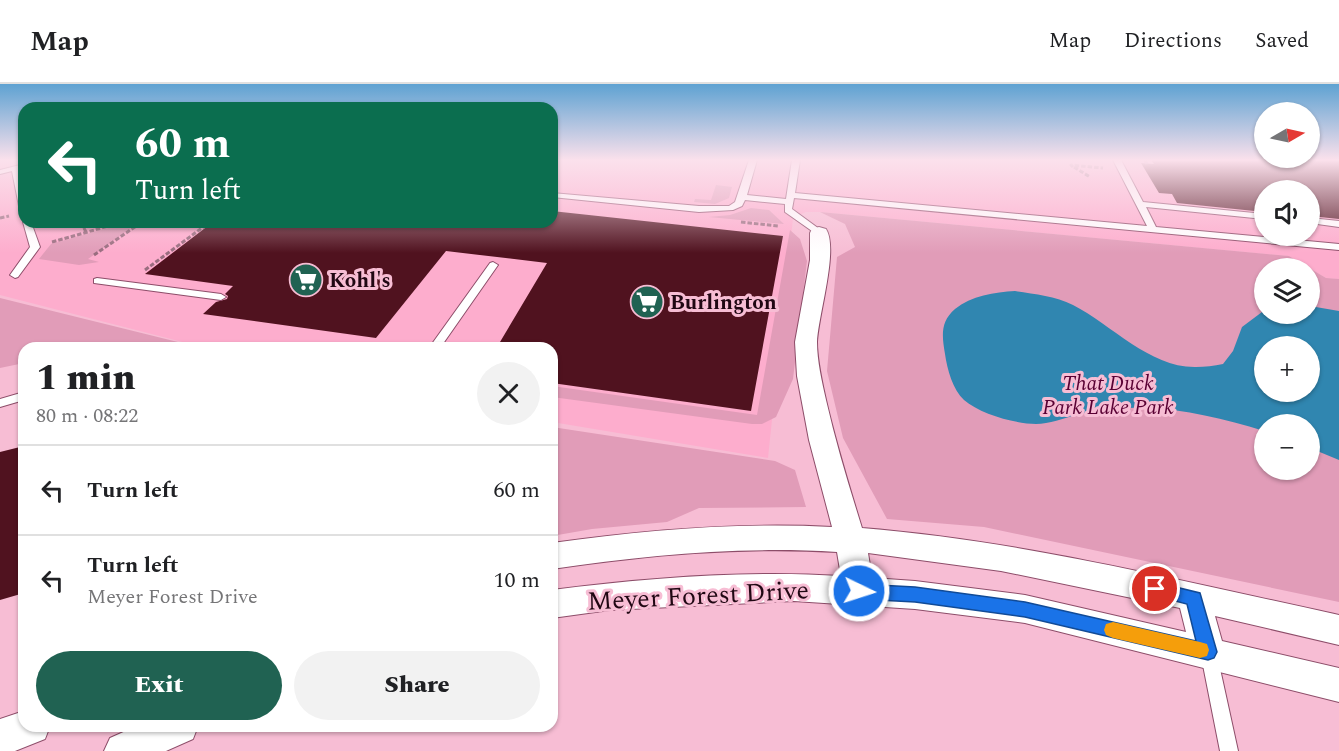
<!DOCTYPE html>
<html lang="en">
<head>
<meta charset="utf-8">
<style>
	:root { --surface:#fff; --page:#f2f2f2; --text:#202124; --muted:#757577; --line:#e0e0e0; --accent:#206252 }
	body { margin:0; font-family:Spectral,serif; background:var(--page); color:var(--text); height:100vh; display:flex; flex-direction:column; font-size:22px; white-space:nowrap }
	* { box-sizing:border-box; margin:0 }
	p { font-size:20px; color:var(--muted) }
	.icon { flex:none; width:33px; height:33px; fill:none; stroke:currentColor; stroke-width:2; stroke-linecap:round; stroke-linejoin:round }
	.map { position:relative; flex:1; overflow:hidden }
	.panel { position:absolute; left:18px; top:258px; width:540px; height:390px; display:flex; flex-direction:column; background:var(--surface); border-radius:18px; box-shadow:0 2px 4px #0004 }
	.panel>* { flex:none }
	.hud { position:absolute; left:18px; top:18px; width:540px; height:126px; border-radius:18px; box-shadow:0 2px 4px #0004; background:#0b6e4f; color:#fff; overflow:hidden }
	.needle { width:39px; rotate:81deg }
	.controls { position:absolute; left:1254px; top:18px; display:grid; gap:12px }
	.controls a { display:grid; place-items:center; width:66px; height:66px; border-radius:50%; background:var(--surface); box-shadow:0 2px 4px #0004; font-size:30px }
	.pin { position:absolute; display:grid; place-items:center; width:51px; height:51px; color:#fff; margin:-26px; border:3px solid #fff; border-radius:50%; box-shadow:0 2px 6px #0007 }
	.me { position:absolute; width:66px; margin:-33px; rotate:94deg; stroke-linejoin:round; filter:drop-shadow(0 0 4px #0008) }
	.turn { display:flex; align-items:center; gap:21px; height:126px; padding:0 18px; font-size:27px }
	.turn .icon { width:78px; height:78px; stroke-width:2.5 }
	.turn b { display:block; font-size:42px; line-height:51px }
	.round { display:grid; place-items:center; flex:none; width:63px; height:63px; border-radius:32px; background:var(--page) }
	.head { display:flex; align-items:center; justify-content:space-between; height:102px; padding:0 18px }
	h1 { font-size:36px; font-weight:800; line-height:45px }
	.button { display:flex; gap:12px; margin-top:auto; padding:12px 18px }
	.button a { flex:1; height:69px; border-radius:36px; background:var(--accent); color:#fff; font-size:24px; font-weight:800; line-height:69px; text-align:center }
	.button a+a { background:var(--page); color:var(--text) }
	ul { padding:0; list-style:none }
	li { display:flex; align-items:center; gap:18px; height:90px; padding:0 18px; border-top:2px solid var(--line) }
	li div { flex:1 }
	li b { display:block; font-size:22px }
	li em { font-style:normal }
	header { display:flex; align-items:center; gap:36px; box-sizing:border-box; height:84px; padding:0 30px; background:var(--surface); border-bottom:2px solid var(--line) }
	header strong { font-size:28px }
	nav { display:flex; gap:33px; margin-inline-start:auto; font-size:21px }
	.map>svg:first-child { display:block }
	.built { fill:#fdadcd; fill-rule:evenodd }
	.green { fill:#e19cb8; fill-rule:evenodd }
	.water { fill:#3086b0; fill-rule:evenodd }
	.building { fill:#50121f }
	.lines { fill:none; stroke-linecap:round; stroke-linejoin:round }
	.lane-casing { stroke:#8d4d69; stroke-width:2 }
	.street-casing { stroke:#8d4d69; stroke-width:2 }
	.path { stroke:#996d7f; stroke-width:3; stroke-dasharray:4.5 2; stroke-linecap:butt }
	.lane { fill:#fff; fill-rule:evenodd }
	.street { fill:#fff; fill-rule:evenodd }
	.route { fill:#1a73e8; stroke:#114b97; stroke-width:1.5 }
	.slow { fill:#f59e0b }
	.labels { text-anchor:middle; stroke-width:6; stroke-linejoin:round; paint-order:stroke }
	.poi-label { font-size:21px; font-weight:bold; fill:#200713; stroke:#f7bdd4; text-anchor:start }
	.park-label { font-size:21px; font-style:italic; fill:#590033; stroke:#f7bdd4 }
	.near-street-label { font-size:26px; fill:#200713; stroke:#f7bdd4 }
</style>
</head>
<body>
<header>
<strong>Map</strong>
<nav><a>Map</a><a>Directions</a><a>Saved</a></nav>
</header>
<div class="map">
<svg width="1339" height="667" viewBox="0 0 1339 667">
	<rect width="100%" height="100%" fill="#f7bdd4"/>
	<path class="built" d="M 0,76 L 24,76 L 24,138 L 552,138 L 552,76 L 1339,76 L 1339,195 L 1326,194 L 1289,172 L 820,128 L 806,128 L 793,134 L 768,374 L 552,338 L 552,264 L 206,264 L 0,211 ZM 1264,106 L 1310,106 L 1310,152 L 1264,152 Z"/>
	<path class="green" d="M 716,101 L 732,103 L 729,114 L 715,120 L 694,118 L 695,115 L 711,116 Z
		M 751,124 L 769,126 L 784,140 L 709,133 L 730,131 Z
		M 820,128 L 1289,172 L 1326,194 L 1339,195 L 1339,518 L 984,443 L 887,435 L 843,354 L 827,287 L 837,173 L 855,163 L 845,140 ZM 1264,184 L 1310,184 L 1310,230 L 1264,230 ZM 1264,262 L 1310,262 L 1310,308 L 1264,308 ZM 1264,340 L 1310,340 L 1310,386 L 1264,386 Z
		M 129,138 L 139,138 L 88,175 L 99,178 L 79,181 L 39,175 L 51,160 Z
		M 790,146 L 800,155 L 807,177 L 793,295 L 776,333 L 762,340 L 752,340 L 552,313 L 552,302 L 757,331 Z
		M 0,214 L 186,260 L 171,264 L 24,264 L 24,279 L 0,284 Z
		M 552,343 L 775,377 L 795,386 L 806,423 L 699,424 L 667,438 L 592,445 L 552,452 Z"/>
	<path class="water" d="M 1015,207 C 1035,210 1055,212 1073,221 C 1112,241 1150,284 1196,283 C 1205,283 1214,282 1223,280 L 1233,267 L 1242,243 L 1262,228 L 1310,230 L 1310,222 L 1339,227 L 1339,376 L 1310,364 L 1310,340 L 1264,340 L 1264,347 C 1225,335 1185,325 1144,324 C 1121,323 1098,326 1076,331 C 1064,334 1049,340 1036,340 C 1016,340 980,330 964,316 C 953,306 947,285 945,270 C 942,252 940,238 955,225 C 971,212 995,208 1015,207 ZM 1264,262 L 1310,262 L 1310,308 L 1264,308 Z"/>
	<path class="building" d="M 1151,76 L 1339,76 L 1339,135 L 1310,132 L 1310,106 L 1264,106 L 1264,128 L 1177,119 L 1172,110 L 1159,109 L 1141,79 L 1154,80 Z
		M 552,127 L 783,152 L 751,327 L 552,299 L 552,264 L 500,258 L 547,179 L 446,167 L 376,254 L 203,230 L 216,218 L 227,215 L 228,212 L 225,210 L 233,202 L 145,190 L 213,138 L 552,138 Z
		M 24,362 L 24,509 L 0,516 L 0,368 Z"/>
	<g class="lines">
		<g class="lane-casing">
			<path id="lane" d="M 749,76 L 757,76 L 747,111 L 786,115 L 792,76 L 800,76 L 795,109 L 1147,142 L 1113,76 L 1121,76 L 1143,118 L 1264,130 L 1264,135 L 1146,123 L 1156,143 L 1339,160 L 1339,166 L 794,114 L 792,125 L 822,147 L 822,151 L 819,152 L 785,128 L 785,120 L 745,116 L 742,122 L 733,126 L 699,128 L 552,113 L 552,109 L 699,122 L 729,122 L 735,118 Z
				M 24,80 L 24,84 L 19,86 L 24,108 L 24,130 L 20,127 L 12,87 L 0,90 L 0,86 Z
				M 1310,134 L 1339,137 L 1339,143 L 1310,139 Z
				M 24,136 L 24,138 L 31,138 L 40,163 L 18,193 L 15,194 L 10,191 L 30,163 L 23,138 Z
				M 493,178 L 498,181 L 440,264 L 429,264 L 490,179 Z
				M 97,194 L 221,210 L 226,213 L 221,216 L 94,199 L 94,195 Z
				M 24,308 L 24,316 L 0,323 L 0,315 Z
				M 1209,564 L 1215,566 L 1217,571 L 1238,667 L 1220,667 L 1201,571 L 1203,566 Z"/>
		</g>
		<g class="street-casing">
			<path id="street" d="M 819,143 L 826,145 C 839,165 818,232 817,258 C 817,277 822,298 826,316 C 836,360 849,402 862,444 C 1023,457 1181,497 1339,531 L 1339,561 L 1215,532 L 1222,557 L 1339,584 L 1339,618 L 1025,539 L 915,525 L 794,517 L 610,526 L 552,534 L 552,506 C 644,494 748,486 841,492 L 837,468 C 741,462 647,471 552,485 L 552,459 C 645,446 738,438 832,443 L 809,356 L 797,292 L 795,258 L 810,176 L 810,149 L 812,145 ZM 868,469 L 1001,487 L 1180,524 L 1186,548 L 1025,511 L 915,497 L 872,494 Z
				M 24,627 L 24,642 L 50,642 L 45,655 L 15,667 L 0,667 L 0,635 Z
				M 137,642 L 198,642 L 193,655 L 166,667 L 104,667 L 110,654 Z"/>
		</g>
		<path class="path" d="M 1145,76 L 1147,80
			M 1073,83 L 1071,81 L 1103,84
			M 1074,83 L 1090,93
			M 0,134 L 9,132
			M 81,138 L 86,148
			M 741,138 L 778,142
			M 52,158 L 123,138
			M 94,171 L 142,138
			M 145,186 L 210,138"/>
		<use href="#lane" class="lane"/>
		<use href="#street" class="street"/>
	</g>
	<linearGradient id="sky" x2="0" y2="1"><stop stop-color="#5ea2d2"/><stop offset="0.45" stop-color="#fbe1ec"/><stop offset="1" stop-color="#fbe1ec" stop-opacity="0"/></linearGradient>
	<rect width="1339" height="169" fill="url(#sky)"/>
	<path class="route" d="M 1155,498 L 1200,509 L 1217,568 L 1214,574 L 1208,576 L 1025,533 L 915,518 L 859,515 L 853,512 L 851,507 L 853,502 L 859,500 L 915,503 L 1025,518 L 1196,557 L 1187,520 L 1149,510 L 1147,505 L 1149,500 Z"/>
	<path class="slow" d="M 1113,538 L 1200,558 L 1207,560 L 1209,566 L 1207,572 L 1200,574 L 1113,554 L 1106,551 L 1104,546 L 1106,540 Z"/>
	<defs>
		<g id="supermarket-disc" transform="scale(1.725)"><circle r="9.5" fill="#206252" stroke="#f7bdd4"/><path d="M-6-5.5h2.5l.6 2H6L4.5 2H-2.5L-4.4-4H-6ZM-1.5 3.2a1.3 1.3 0 1 0 .1 0ZM3 3.2a1.3 1.3 0 1 0 .1 0Z" fill="#fff"/></g>
	</defs>
	<g fill-rule="evenodd">
		<use href="#supermarket-disc" x="306" y="196"/>
		<use href="#supermarket-disc" x="647" y="218"/>
	</g>
	<g class="labels">
		<g class="poi-label">
			<text x="329" y="203">Kohl's</text>
			<text x="670" y="225">Burlington</text>
		</g>
		<g class="park-label">
			<text x="1108" y="306">That Duck<tspan x="1108" dy="24">Park Lake Park</tspan></text>
		</g>
		<g class="near-street-label">
			<text transform="translate(698 511) rotate(-3)" y="9">Meyer Forest Drive</text>
		</g>
	</g>
</svg>
<div class="controls">
<a><svg class="needle" viewBox="-14 -14 28 28"><path d="M0-13l5 13h-10z" fill="#e53935"/><path d="M0 13l5-13h-10z" fill="#757577"/></svg></a>
<a><svg class="icon" aria-label="sound" viewBox="0 0 24 24"><path d="M4 9h4l5-4v14l-5-4H4zM17 9q2 3 0 6"/></svg></a>
<a><svg class="icon" aria-label="layers" viewBox="0 0 24 24"><path d="M12 4l9 5-9 5-9-5zM3 14l9 5 9-5"/></svg></a>
<a>+</a>
<a>−</a>
</div>
<div class="pin" style="left:1155px;top:505px;background:#d93025"><svg class="icon" aria-label="arrive" viewBox="0 0 24 24"><path d="M6 21V4h12l-3 4 3 4H6"/></svg></div>
<svg class="me" style="left:859px;top:507px" viewBox="-20 -20 40 40"><circle r="17" fill="#1a73e8" stroke="#fff" stroke-width="3"/><path d="M0-11L8 9 0 5-8 9z" fill="#fff"/></svg>
<div class="hud">
<div class="turn"><svg class="icon" aria-label="left" viewBox="0 0 24 24"><path d="M17 20v-9H6M10 6l-5 5 5 5"/></svg><div><b>60 m</b>Turn left</div></div>
</div>
<section class="panel">
<div class="head"><div><h1>1 min</h1><p>80 m · 08:22</p></div><a class="round"><svg class="icon" aria-label="close" viewBox="0 0 24 24"><path d="M6 6l12 12M18 6L6 18"/></svg></a></div>
<ul>
<li><svg class="icon" aria-label="left" viewBox="0 0 24 24"><path d="M17 20v-9H6M10 6l-5 5 5 5"/></svg><div><b>Turn left</b></div><em>60 m</em></li>
<li><svg class="icon" aria-label="left" viewBox="0 0 24 24"><path d="M17 20v-9H6M10 6l-5 5 5 5"/></svg><div><b>Turn left</b><p>Meyer Forest Drive</p></div><em>10 m</em></li>
</ul>
<div class="button"><a>Exit</a><a>Share</a></div>
</section>
</div>
</body>
</html>
